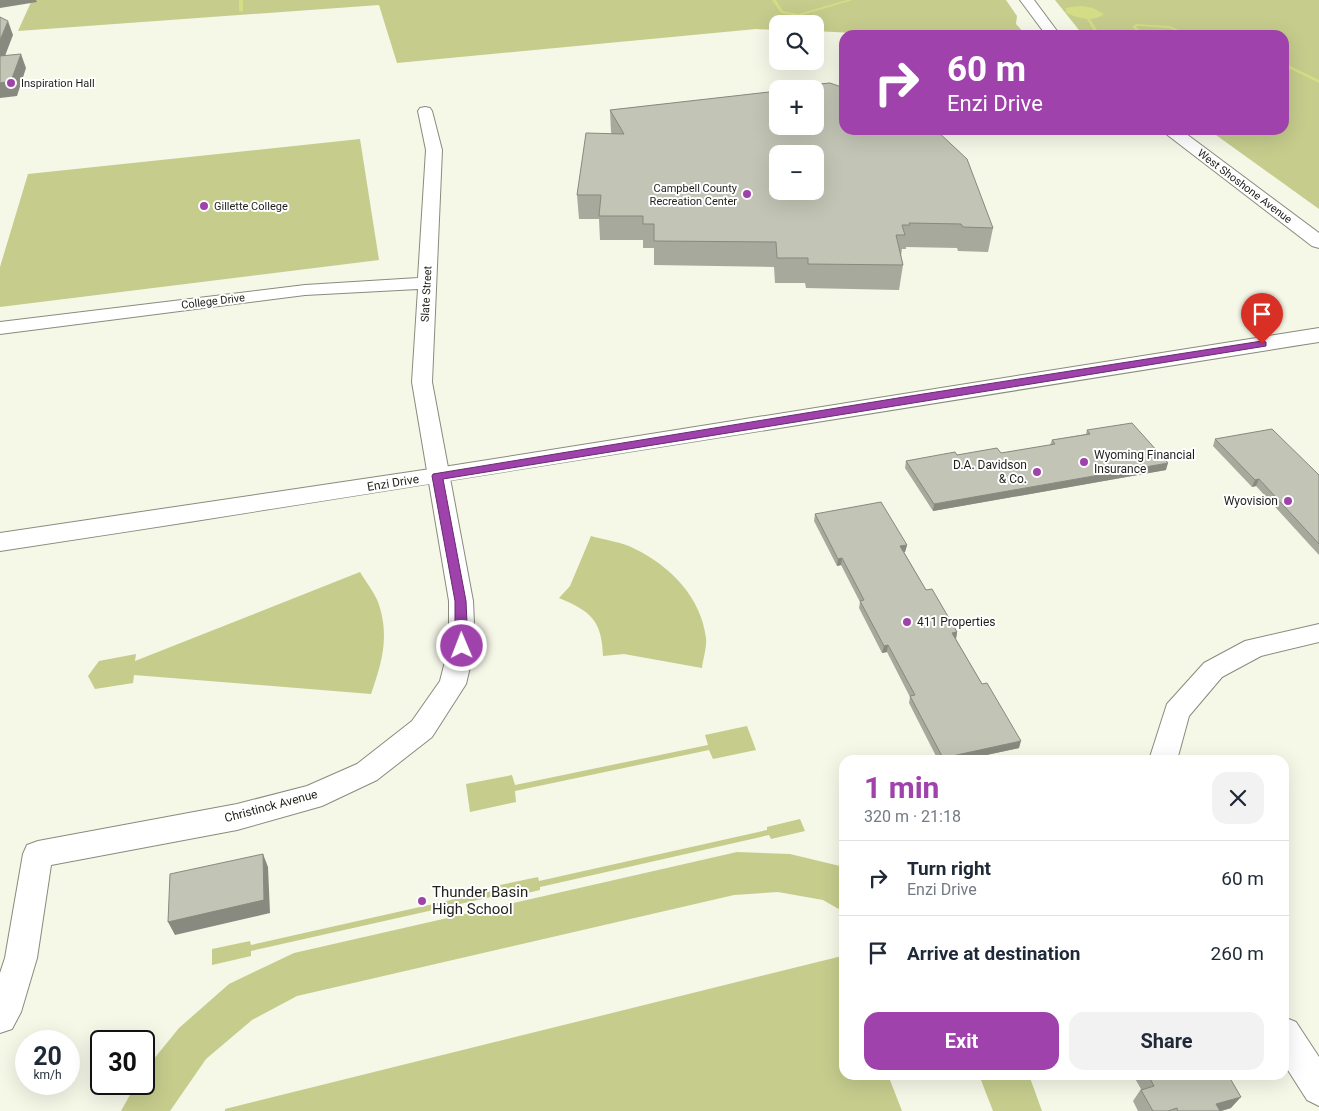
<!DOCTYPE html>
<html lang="en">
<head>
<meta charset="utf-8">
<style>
	:root { --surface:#fff; --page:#f2f2f3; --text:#1f2937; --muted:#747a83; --line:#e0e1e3; --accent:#9f42ab }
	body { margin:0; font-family:Roboto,sans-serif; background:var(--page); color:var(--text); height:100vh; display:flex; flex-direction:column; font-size:19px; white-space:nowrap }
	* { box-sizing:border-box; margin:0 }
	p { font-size:16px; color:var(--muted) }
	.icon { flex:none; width:28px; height:28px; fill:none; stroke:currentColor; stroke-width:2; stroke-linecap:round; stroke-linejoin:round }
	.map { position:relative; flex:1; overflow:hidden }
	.side { position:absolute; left:839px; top:755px; width:450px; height:325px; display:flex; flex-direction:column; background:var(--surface); border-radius:15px; box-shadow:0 5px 20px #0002 }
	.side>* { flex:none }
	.banner { position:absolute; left:839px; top:30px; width:450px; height:105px; border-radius:15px; box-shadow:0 5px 20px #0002; background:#9f42ab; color:#fff; overflow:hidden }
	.tools { position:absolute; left:769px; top:15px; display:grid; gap:10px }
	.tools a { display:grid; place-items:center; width:55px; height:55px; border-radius:10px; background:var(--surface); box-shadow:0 5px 20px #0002; font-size:25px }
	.speed { position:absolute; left:15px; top:1030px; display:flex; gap:10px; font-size:25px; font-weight:700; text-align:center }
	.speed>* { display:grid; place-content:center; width:65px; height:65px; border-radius:50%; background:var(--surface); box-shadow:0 5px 20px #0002; line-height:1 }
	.speed small { font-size:12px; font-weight:400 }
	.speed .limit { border:2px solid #111; border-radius:8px; background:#fff; color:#111 }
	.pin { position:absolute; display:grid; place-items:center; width:42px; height:42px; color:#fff; margin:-51px -21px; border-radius:50% 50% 50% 0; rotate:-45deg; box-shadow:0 0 5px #0007 }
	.pin .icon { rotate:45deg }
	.me { position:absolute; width:55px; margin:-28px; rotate:359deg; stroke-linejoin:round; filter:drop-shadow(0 0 4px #0008) }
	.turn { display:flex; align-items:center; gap:18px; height:105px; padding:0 25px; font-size:22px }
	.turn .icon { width:65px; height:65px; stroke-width:2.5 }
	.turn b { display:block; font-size:35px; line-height:42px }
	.round { display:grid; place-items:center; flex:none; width:52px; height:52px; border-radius:15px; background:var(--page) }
	.summary { display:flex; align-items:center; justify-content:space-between; height:85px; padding:0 25px }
	h1 { font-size:30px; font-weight:700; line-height:38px; color:var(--accent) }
	.primary-button { display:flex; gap:10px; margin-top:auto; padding:10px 25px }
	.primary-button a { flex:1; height:58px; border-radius:15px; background:var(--accent); color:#fff; font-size:20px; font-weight:700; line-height:58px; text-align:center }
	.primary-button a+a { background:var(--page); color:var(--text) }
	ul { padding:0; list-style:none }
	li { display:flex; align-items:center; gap:15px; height:75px; padding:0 25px; border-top:1px solid var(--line) }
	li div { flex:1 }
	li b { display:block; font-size:19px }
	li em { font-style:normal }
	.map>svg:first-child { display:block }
	.green { fill:#c5cc8c }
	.water { fill:#d4dc86 }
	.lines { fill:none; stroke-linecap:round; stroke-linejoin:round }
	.stream { fill:#d4dc86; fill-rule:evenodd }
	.minor-casing { stroke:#898b7d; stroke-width:2 }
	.tertiary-casing { stroke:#898b7d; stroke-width:2 }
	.secondary-casing { stroke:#898b7d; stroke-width:2 }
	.minor { fill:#fff; fill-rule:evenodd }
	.tertiary { fill:#fff; fill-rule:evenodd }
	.secondary { fill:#fff; fill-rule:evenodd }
	.wall { fill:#a7a99c }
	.shaded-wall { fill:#88897f }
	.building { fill:#c2c4b5; stroke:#88897f; fill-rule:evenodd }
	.route { fill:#9f42ab; stroke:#672b6f }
	.poi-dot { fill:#9f42ab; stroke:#fff; stroke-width:2 }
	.labels { text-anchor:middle; stroke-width:4; stroke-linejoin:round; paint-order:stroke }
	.far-poi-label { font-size:11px; fill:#1f201a; stroke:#fff; text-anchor:start }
	.far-street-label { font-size:11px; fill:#1f201a; stroke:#fff }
	.poi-label { font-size:12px; fill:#1f201a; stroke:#fff; text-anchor:start }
	.street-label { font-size:12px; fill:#1f201a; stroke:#fff }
	.near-poi-label { font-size:15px; fill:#1f201a; stroke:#fff; text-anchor:start }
</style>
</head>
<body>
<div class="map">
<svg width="1319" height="1111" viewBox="0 0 1319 1111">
	<rect width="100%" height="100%" fill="#f5f7e7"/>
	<path class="green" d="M 32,0 L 1006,0 L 1017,16 L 1016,24 L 1026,35 L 892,35 L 815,31 L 815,24 L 778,24 L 777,30 L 756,29 L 397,63 L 379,5 L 18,31 Z
		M 1055,0 L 1319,0 L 1319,209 L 1209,130 L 1284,130 L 1284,35 L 1083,35 Z
		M 360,139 L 379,260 L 0,307 L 0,267 L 28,174 Z
		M 591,536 C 605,540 622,542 635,549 C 670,566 701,597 706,638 C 707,647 703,659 702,668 L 624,654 L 603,656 C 602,621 591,611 559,598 L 570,586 Z
		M 360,572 C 366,582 374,592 378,602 C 390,636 382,662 371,694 L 134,675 L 133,683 L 95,689 L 88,676 L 99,661 L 136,654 L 135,661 Z
		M 747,726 L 756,750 L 713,759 L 709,750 L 515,791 L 516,802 L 470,812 L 466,784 L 512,775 L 515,785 L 708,745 L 705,735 Z
		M 800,819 L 805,831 L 771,839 L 769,835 L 540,887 L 540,890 L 501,899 L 500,895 L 251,951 L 251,956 L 212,965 L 212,949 L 250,941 L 251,945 L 500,889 L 500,885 L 538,877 L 539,881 L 767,830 L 767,827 Z
		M 737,852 L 790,854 L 844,867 L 844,912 L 823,900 L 778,892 L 734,895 L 297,996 L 252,1020 L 206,1059 L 170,1111 L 121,1111 L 136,1084 L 144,1084 L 144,1071 L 179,1028 L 229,984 L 294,953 Z
		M 842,956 L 844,962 L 844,1075 L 888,1075 L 902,1111 L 225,1111 L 225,1109 Z
		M 979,1075 L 1029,1075 L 1042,1111 L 993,1111 Z"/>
	<path class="water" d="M 1082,6 L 1093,8 L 1104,14 C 1093,23 1076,18 1065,12 L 1069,7 Z"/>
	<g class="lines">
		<path class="stream" d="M 239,0 L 243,0 L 243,11 L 241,12 L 239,11 Z
			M 772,0 L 776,0 L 783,11 L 798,14 L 847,0 L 853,0 L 798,16 L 781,13 Z
			M 1066,8 L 1068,8 L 1089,17 L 1100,35 L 1096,35 L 1087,19 L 1066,10 Z
			M 1136,24 L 1170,26 L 1189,35 L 1184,35 L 1169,28 L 1138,26 L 1136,27 L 1145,35 L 1141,35 L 1132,27 Z
			M 1217,32 L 1233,34 L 1235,35 L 1215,35 L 1215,33 Z
			M 1284,63 L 1319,80 L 1319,83 L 1284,66 Z"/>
		<g class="minor-casing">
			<path id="minor" d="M 425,107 L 430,108 L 432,111 L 442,150 L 432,382 L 473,601 L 475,646 L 466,684 L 432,737 L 377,780 L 322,806 L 237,830 L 51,865 L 37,958 L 21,1012 L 12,1029 L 0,1033 L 0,973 L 5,958 L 23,854 L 27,845 L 38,841 L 237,804 L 307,786 L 357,764 L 412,721 L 440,681 L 449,646 L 449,601 L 412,382 L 418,289 L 305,295 L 0,334 L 0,322 L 305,285 L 418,278 L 426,150 L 418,111 L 420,108 Z
				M 1319,624 L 1319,642 L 1261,656 L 1222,677 L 1189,716 L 1177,760 L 1149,760 L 1167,704 L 1204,663 L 1245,641 Z
				M 1284,1017 L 1296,1022 L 1319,1057 L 1319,1106 L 1307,1100 L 1284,1064 Z"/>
		</g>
		<g class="tertiary-casing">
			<path id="tertiary" d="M 1020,0 L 1034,0 L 1060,35 L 1046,35 Z
				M 1161,130 L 1181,130 L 1319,233 L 1319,248 L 1312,246 Z"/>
		</g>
		<g class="secondary-casing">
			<path id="secondary" d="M 1319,328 L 1319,342 C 879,411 440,484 0,551 L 0,533 L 437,468 Z"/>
		</g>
		<use href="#minor" class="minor"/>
		<use href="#tertiary" class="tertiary"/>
		<use href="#secondary" class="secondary"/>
	</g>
	<path class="wall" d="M 798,86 L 993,228 L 988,252 L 958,251 L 957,248 L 906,247 L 906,249 L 902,249 L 901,256 L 903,265 L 899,290 L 806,288 L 805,283 L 775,283 L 774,267 L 654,265 L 654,248 L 643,248 L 643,240 L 600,240 L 599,219 L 579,219 L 577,195 L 612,134 L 611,132 L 610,110 L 797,89 Z
		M 1087,430 L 1166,470 L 933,511 L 905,468 L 906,461 L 957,455 L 1001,453 L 1050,445 L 1052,440 L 1086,434 Z
		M 1215,439 L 1319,475 L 1319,555 L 1256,486 L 1252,487 L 1213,446 Z
		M 815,514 L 907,545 L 905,552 L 904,552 L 926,590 L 957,632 L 956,639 L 1019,748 L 963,760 L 938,760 L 909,703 L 910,697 L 887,652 L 882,653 L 859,608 L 860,602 L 841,565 L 837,566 L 814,521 Z
		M 1133,1075 L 1228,1075 L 1231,1108 L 1221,1111 L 1138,1111 L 1133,1101 L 1141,1089 Z"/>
	<path class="shaded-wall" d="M 0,0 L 36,0 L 37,2 L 0,8 Z
		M 8,21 L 13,35 L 0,69 L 0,40 Z
		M 21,54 L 26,68 L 17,96 L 0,98 L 0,83 Z
		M 1168,463 L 1166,470 L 933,511 L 934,504 Z
		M 1259,479 L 1256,486 L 1252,487 L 1255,480 Z
		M 907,545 L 905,552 L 899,553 L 900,546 Z
		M 842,558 L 841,565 L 837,566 L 838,559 Z
		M 957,632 L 956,639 L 952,633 Z
		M 888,645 L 887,652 L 882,653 L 884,646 Z
		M 1021,741 L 1019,748 L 963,760 L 942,760 L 943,758 Z
		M 263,854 L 268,867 L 270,913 L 175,935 L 168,922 Z
		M 1241,1097 L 1231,1108 L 1221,1111 L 1210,1111 L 1216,1104 Z"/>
	<path class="building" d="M 0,17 L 8,21 L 0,40 Z
		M 21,54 L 11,81 L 0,83 L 0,56 Z
		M 830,83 L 844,88 L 844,130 L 936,130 L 967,159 L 993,228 L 963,227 L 961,224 L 909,223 L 910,225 L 902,225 L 905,235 L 896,235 L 903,265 L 808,264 L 808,258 L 777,258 L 776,242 L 654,241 L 654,224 L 643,224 L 643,216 L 599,216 L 601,195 L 577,195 L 586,133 L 624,134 L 610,110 L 778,91 L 778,126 L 815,126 L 815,89 L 796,89 L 799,88 L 798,86 ZM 778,154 L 815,154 L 815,191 L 778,191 Z
		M 1132,423 L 1168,463 L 934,504 L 906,461 L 955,452 L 957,455 L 997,448 L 1001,453 L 1055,444 L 1052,440 L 1090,434 L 1087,430 Z
		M 1272,429 L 1319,475 L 1319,544 L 1259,479 L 1255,480 L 1215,439 Z
		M 881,502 L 907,545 L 900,546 L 926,590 L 932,589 L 957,632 L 952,633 L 982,684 L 987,683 L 1021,741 L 943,758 L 910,696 L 915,695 L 888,645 L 884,646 L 860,601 L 864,600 L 842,558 L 838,559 L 815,514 Z
		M 263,854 L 264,900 L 168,922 L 170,874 Z
		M 1148,1075 L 1228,1075 L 1241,1097 L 1216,1104 L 1220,1111 L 1178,1111 L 1177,1108 L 1168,1111 L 1153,1111 L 1141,1090 L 1154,1086 Z"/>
	<path class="route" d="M 1262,341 L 1266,342 L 1266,346 L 443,479 L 466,601 L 468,646 L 466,649 L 457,649 L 455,646 L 455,601 L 432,476 L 433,474 L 904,397 Z"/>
	<g class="poi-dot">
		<circle cx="11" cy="83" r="5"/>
		<circle cx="747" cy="194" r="5"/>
		<circle cx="204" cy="206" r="5"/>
		<circle cx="1084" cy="462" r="5"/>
		<circle cx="1037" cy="472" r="5"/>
		<circle cx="1288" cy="501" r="5"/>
		<circle cx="907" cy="622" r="5"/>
		<circle cx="422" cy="901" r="5"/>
	</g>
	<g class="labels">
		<g class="far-poi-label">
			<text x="21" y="87">Inspiration Hall</text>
			<text x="737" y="192" text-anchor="end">Campbell County<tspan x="737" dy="13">Recreation Center</tspan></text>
			<text x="214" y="210">Gillette College</text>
		</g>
		<g class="far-street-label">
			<text transform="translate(1245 186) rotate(37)" y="4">West Shoshone Avenue</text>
			<text transform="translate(426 294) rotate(-87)" y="4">Slate Street</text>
			<text transform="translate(213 301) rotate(-7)" y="4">College Drive</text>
		</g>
		<g class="poi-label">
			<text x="1094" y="459">Wyoming Financial<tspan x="1094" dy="14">Insurance</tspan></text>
			<text x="1027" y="469" text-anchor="end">D.A. Davidson<tspan x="1027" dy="14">&amp; Co.</tspan></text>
			<text x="1278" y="505" text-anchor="end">Wyovision</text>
			<text x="917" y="626">411 Properties</text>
		</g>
		<g class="street-label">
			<text transform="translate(393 483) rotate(-9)" y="4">Enzi Drive</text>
			<text transform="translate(271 806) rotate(-15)" y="4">Christinck Avenue</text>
		</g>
		<g class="near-poi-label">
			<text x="432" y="897">Thunder Basin<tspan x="432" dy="17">High School</tspan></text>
		</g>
	</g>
</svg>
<div class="tools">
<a><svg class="icon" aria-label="search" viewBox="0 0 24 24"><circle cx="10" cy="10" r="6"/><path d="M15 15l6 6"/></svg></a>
<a>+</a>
<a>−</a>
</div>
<div class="speed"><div>20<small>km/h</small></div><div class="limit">30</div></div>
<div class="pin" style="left:1262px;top:344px;background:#d93025"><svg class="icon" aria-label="arrive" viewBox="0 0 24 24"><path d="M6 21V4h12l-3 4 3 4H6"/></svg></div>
<svg class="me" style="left:462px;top:646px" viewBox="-20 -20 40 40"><circle r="17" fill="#9f42ab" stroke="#fff" stroke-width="3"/><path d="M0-11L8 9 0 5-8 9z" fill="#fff"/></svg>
<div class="banner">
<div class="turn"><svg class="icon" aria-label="right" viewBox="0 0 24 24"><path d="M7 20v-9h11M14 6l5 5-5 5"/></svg><div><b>60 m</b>Enzi Drive</div></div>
</div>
<section class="side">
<div class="summary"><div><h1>1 min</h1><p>320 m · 21:18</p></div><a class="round"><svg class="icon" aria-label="close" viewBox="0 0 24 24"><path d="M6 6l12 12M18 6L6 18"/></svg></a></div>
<ul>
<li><svg class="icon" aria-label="right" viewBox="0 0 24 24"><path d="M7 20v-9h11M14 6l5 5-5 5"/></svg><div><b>Turn right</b><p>Enzi Drive</p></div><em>60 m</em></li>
<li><svg class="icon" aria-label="arrive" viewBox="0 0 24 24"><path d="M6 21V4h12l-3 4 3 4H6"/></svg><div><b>Arrive at destination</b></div><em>260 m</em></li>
</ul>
<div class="primary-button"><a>Exit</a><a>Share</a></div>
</section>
</div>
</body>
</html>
